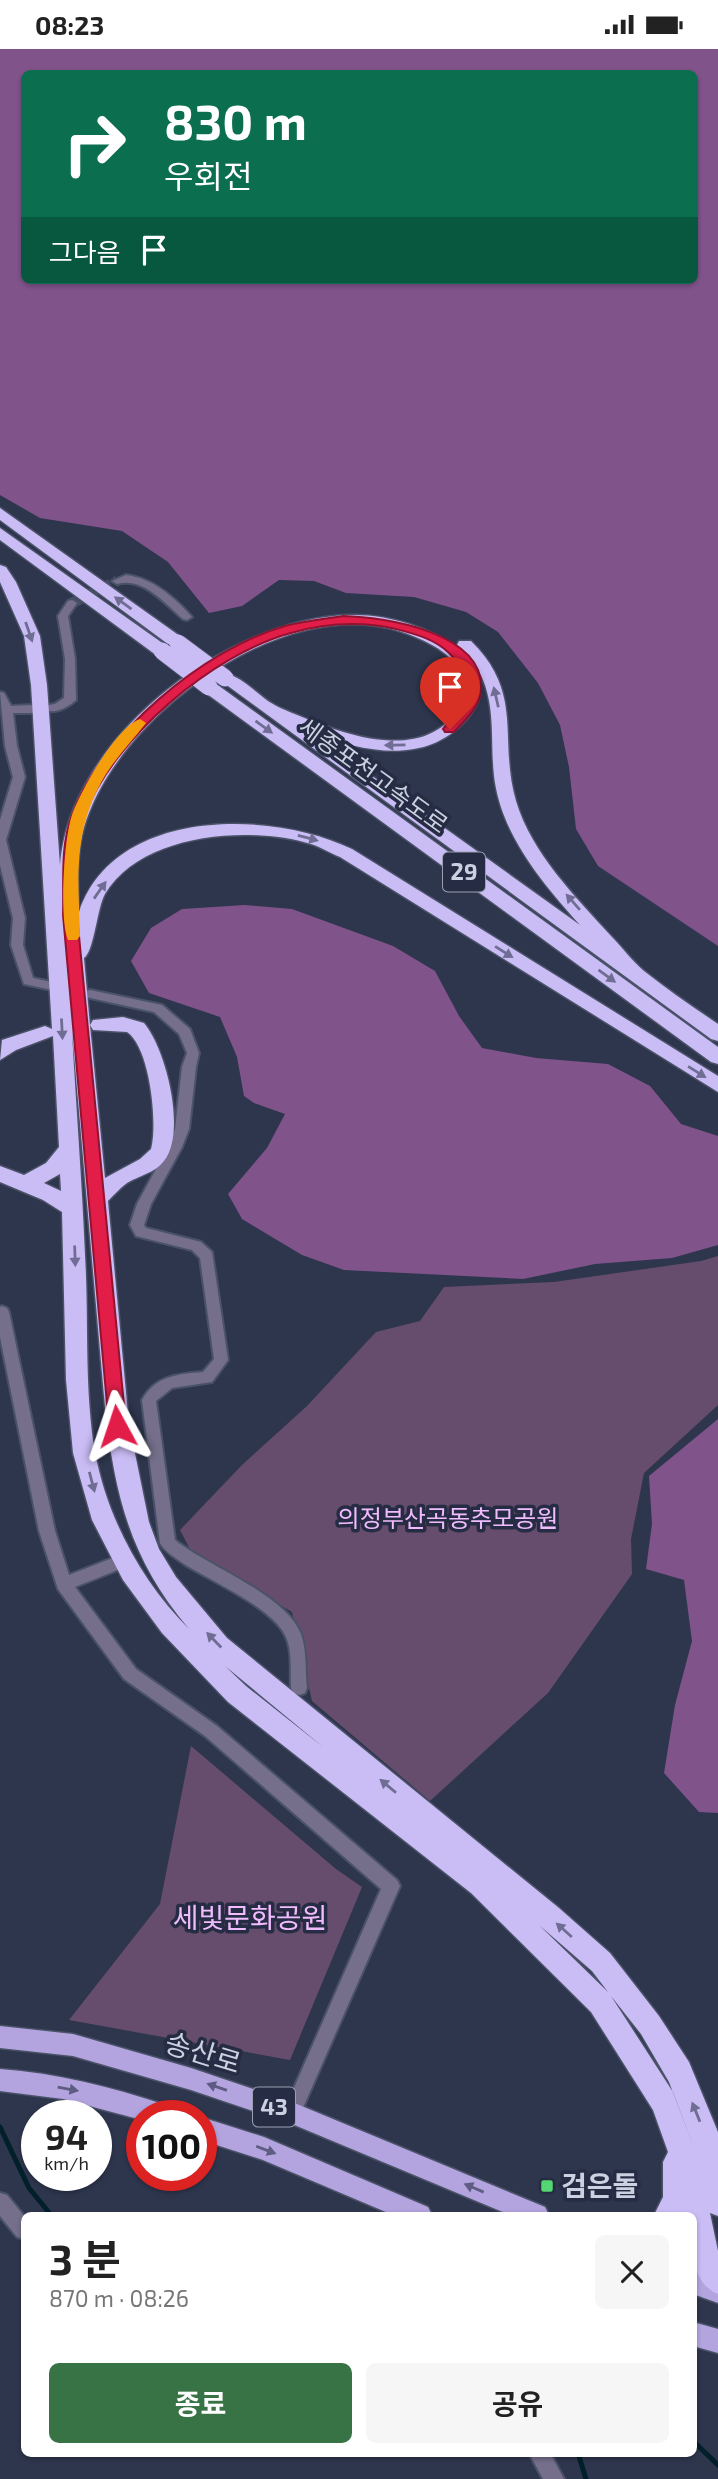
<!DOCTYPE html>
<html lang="ko">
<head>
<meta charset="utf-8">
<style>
	:root { --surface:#fff; --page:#f6f6f6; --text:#222; --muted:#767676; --accent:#387346 }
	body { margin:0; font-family:"Exo 2","Noto Sans KR",sans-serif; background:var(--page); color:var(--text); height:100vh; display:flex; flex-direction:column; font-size:26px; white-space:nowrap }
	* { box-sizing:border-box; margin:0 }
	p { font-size:23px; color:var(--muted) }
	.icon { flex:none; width:38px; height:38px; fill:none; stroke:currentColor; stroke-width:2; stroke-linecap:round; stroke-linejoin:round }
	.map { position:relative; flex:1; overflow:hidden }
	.panel { position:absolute; left:21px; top:2163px; width:676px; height:245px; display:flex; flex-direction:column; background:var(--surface); border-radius:10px; box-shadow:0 2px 5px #0004 }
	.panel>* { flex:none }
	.top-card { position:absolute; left:21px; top:21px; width:677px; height:214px; border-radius:10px; box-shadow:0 2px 5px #0004; background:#0b6e4f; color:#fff; overflow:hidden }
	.speed { position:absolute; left:21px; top:2051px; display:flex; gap:14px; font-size:35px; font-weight:700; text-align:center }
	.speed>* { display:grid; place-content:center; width:91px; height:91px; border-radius:50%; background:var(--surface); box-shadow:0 2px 5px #0004; line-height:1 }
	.speed small { font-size:18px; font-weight:400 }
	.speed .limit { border:10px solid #d22; background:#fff; color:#111 }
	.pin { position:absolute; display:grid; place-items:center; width:60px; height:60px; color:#fff; margin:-72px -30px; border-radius:50% 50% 50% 0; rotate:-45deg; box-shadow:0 0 7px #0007 }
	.pin .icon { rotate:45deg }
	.me { position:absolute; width:77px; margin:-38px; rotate:355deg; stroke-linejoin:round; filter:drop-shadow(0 0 5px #0008) }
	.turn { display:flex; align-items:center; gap:24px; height:147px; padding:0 28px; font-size:32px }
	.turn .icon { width:91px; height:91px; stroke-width:2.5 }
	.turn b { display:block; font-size:49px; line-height:60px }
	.then { display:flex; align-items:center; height:66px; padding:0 28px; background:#0003; gap:14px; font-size:26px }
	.round { display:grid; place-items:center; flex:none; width:74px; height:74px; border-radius:10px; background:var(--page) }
	.head { display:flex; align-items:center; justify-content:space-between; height:119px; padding:0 28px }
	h1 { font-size:42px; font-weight:700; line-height:52px }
	.action { display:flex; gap:14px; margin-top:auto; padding:14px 28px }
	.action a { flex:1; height:80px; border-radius:10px; background:var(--accent); color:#fff; font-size:28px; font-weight:700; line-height:80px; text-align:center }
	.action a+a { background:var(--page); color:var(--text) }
	.status { display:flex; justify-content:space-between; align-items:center; height:49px; padding:0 35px; background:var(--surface); direction:ltr }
	.status svg { height:19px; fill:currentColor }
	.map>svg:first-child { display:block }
	.green { fill:#674d6d }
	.forest { fill:#81538b; fill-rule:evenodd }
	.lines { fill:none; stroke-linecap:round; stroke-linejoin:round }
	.stream { stroke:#012029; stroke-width:5 }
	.minor-tunnel { stroke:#464d64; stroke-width:11; stroke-dasharray:11 5; stroke-linecap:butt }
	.minor-casing { stroke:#4a5268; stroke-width:4 }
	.primary-casing { stroke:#4a5268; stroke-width:3 }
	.motorway-casing { stroke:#4a5268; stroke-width:3 }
	.minor { fill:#756f8c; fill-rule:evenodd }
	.primary { fill:#b3a4e0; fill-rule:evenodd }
	.motorway { fill:#cabcf5; fill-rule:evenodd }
	.motorway-bridge-casing { stroke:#4a5268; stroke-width:19; stroke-linecap:butt }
	.motorway-bridge { stroke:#cabcf5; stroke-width:17 }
	.oneway { fill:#6f6d93 }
	.oneway2 { fill:#5e5c82 }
	.route { fill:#e11d48; stroke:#92132f; stroke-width:2 }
	.slow { fill:#f59e0b }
	.poi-dot { fill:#54d672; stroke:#252c43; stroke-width:2.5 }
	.labels { text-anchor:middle; stroke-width:7; stroke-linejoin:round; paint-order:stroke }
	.shield { fill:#252c43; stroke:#9aa0b2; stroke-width:2 }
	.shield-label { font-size:23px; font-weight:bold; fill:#ccd1e1 }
	.street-label { font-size:24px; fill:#ccd1e1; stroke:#252c43 }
	.park-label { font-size:24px; fill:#f1bcfd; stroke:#252c43 }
	.near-park-label { font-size:28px; fill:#f1bcfd; stroke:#252c43 }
	.near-street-label { font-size:28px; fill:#ccd1e1; stroke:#252c43 }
	.near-poi-label { font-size:28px; font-weight:bold; fill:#ccd1e1; stroke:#252c43; text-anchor:start }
</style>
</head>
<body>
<div class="status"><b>08:23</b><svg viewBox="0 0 49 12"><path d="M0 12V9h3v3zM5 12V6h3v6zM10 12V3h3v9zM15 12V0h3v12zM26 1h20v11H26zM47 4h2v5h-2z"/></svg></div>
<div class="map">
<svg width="718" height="2430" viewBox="0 0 718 2430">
	<rect width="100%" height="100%" fill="#2e364e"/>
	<path class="green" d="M 718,1207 L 718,1356 L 644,1424 L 631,1490 L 632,1525 L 548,1644 L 430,1752 L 312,1652 L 292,1563 L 193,1506 L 180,1481 L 242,1416 L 307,1357 L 376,1283 L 420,1272 L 444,1238 L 554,1233 L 701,1212 Z
		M 191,1697 L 336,1820 L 362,1838 L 290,2011 L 69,1971 L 160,1855 Z"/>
	<path class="forest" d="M 0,0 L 718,0 L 718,897 L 598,817 L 576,780 L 569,718 L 560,676 L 538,634 L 498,583 L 466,563 L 414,548 L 346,544 L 314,532 L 279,531 L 242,557 L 209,564 L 168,513 L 122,482 L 40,469 L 0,446 ZM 24,24 L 695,24 L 695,231 L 24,231 Z
		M 245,856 L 292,860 L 393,897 L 435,922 L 459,967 L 482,999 L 536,1009 L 608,1015 L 650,1037 L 681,1075 L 718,1087 L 718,1196 L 672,1209 L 595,1215 L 523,1230 L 344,1221 L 302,1206 L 242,1170 L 228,1145 L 267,1099 L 285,1065 L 254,1054 L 244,1047 L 237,1008 L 220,968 L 149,944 L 131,912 L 151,879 L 182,860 Z
		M 718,1370 L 718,1764 L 699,1763 L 664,1724 L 675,1656 L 692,1592 L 684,1531 L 646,1520 L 652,1475 L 649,1427 Z"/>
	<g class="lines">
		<path class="stream" d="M 0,2078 L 29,2139 L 51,2166
			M 693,2392 L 718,2416
			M 578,2404 L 586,2430"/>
		<path class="minor-tunnel" d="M 72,554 L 117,532"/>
		<g class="minor-casing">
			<path id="minor" d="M 126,526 C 153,529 175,549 192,568 L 187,571 L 183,570 C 164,554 144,528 117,535 L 112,532 Z
				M 72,551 L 77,554 L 68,567 L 75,610 L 76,651 C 67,659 52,667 41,659 L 43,657 L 55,655 L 64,649 L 65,610 L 58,567 L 68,552 Z
				M 0,643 L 4,644 L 11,657 L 33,656 L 39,660 L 33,664 L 13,664 L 17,697 L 25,728 L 6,791 L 25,869 L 23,896 L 33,929 L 56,934 L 58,937 L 56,940 L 52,941 L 24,935 L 11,896 L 13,869 L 0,816 L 0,771 L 13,728 L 5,697 Z
				M 90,941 L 162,956 L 190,980 L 199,1004 L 196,1018 L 189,1080 L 182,1098 L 151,1155 L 144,1176 L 146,1179 L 201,1193 L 212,1203 L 228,1311 L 212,1333 L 172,1339 L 156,1352 L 175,1491 C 209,1518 285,1545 301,1585 C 307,1602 305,1621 307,1639 L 305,1644 L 299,1646 L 293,1644 L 291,1639 C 290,1623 293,1601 285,1586 C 271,1558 211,1532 184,1515 C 176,1509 165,1503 160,1494 L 142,1351 C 155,1327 178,1325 203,1323 L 214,1310 L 200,1209 L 192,1201 L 136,1187 L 130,1176 L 137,1155 L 168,1098 L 175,1080 L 182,1018 L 187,1004 L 179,985 L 154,963 L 86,948 L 84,945 L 86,942 Z
				M 2,1257 L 7,1259 L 9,1263 L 55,1482 L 69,1526 L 115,1508 L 120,1510 L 123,1515 L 120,1520 L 75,1538 L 136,1620 L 217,1677 L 397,1831 L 400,1837 L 298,2070 L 292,2073 L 286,2070 L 283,2064 L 381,1840 L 205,1687 L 124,1630 L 58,1540 L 39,1482 L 0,1288 L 0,1258 Z
				M 0,2144 L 7,2146 L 24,2167 L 24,2190 L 17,2188 L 0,2167 Z
				M 529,2404 L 550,2404 L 564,2430 L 543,2430 Z"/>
		</g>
		<g class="primary-casing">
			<path id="primary" d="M 0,1977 L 73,1985 L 191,2019 L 292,2053 L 545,2158 L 549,2166 L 510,2166 L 292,2075 L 191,2041 L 73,2007 L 0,1999 Z
				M 0,2020 C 57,2024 111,2038 166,2056 L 174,2059 L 177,2067 L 142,2067 L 142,2071 L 63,2050 L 0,2042 Z
				M 201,2068 L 264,2088 L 428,2158 L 432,2166 L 393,2166 L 263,2111 L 201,2091 Z
				M 693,2221 L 718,2230 L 718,2254 L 693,2245 Z
				M 693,2273 L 718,2280 L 718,2304 L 693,2297 Z"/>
		</g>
		<g class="motorway-casing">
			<path id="motorway" d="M 0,459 L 184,590 L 186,594 L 184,598 L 172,598 L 0,471 Z
				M 0,479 L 168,598 L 170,602 L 168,606 L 156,606 L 0,491 Z
				M 0,516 L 6,518 L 16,533 L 40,587 L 47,636 L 60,816 C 70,689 227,569 350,566 C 389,565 428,578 460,600 L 457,596 L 459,592 L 471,592 C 525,645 498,690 516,752 C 532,805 575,847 611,887 C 622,898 632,912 644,922 C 668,941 693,958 718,975 L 718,992 L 711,990 L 217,629 L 219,625 C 237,621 258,647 273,655 C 283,661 296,665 307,670 C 354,689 428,713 461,656 C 468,644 467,628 458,617 C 443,599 421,589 399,582 C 285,546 129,660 89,764 C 76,795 77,830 79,863 C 114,758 271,761 352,800 L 718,1027 L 718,1043 L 340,808 C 330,804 321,798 311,795 C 249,776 141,784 105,845 C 97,859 94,903 84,909 L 90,976 L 93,971 L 123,968 L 144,974 C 166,1000 187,1083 164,1112 C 155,1124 140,1126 127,1134 C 120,1139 114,1146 108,1152 L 129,1375 L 149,1473 L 159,1500 L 176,1528 L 227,1589 L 559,1859 L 610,1904 L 659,1967 L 689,2013 L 718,2083 L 718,2167 L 710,2164 L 718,2202 L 718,2245 C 688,2233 693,2193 693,2166 L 654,2166 L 663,2148 L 663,2113 L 668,2103 L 653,2061 L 591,1963 L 471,1844 L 228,1653 L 162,1584 L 123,1531 L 92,1471 L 73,1404 L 66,1331 L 62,1163 L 43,1151 L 0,1133 L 0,1117 L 24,1126 L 46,1114 L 59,1098 L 53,987 L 16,1001 L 0,1011 L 2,991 L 45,977 L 52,980 L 31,636 L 24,587 L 0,533 ZM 478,621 C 498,655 489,697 495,734 C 504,789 544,836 580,876 L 312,684 C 365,703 426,717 467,670 C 481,654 484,641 478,621 ZM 90,976 L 93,981 L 127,983 C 150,998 158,1075 151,1100 L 140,1110 L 105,1129 ZM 72,983 L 105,1359 C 115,1447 130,1510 189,1580 C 142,1533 107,1469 95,1403 C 84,1338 89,1272 85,1206 C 82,1132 76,1057 72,983 ZM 60,1125 L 61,1142 L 44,1134 ZM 225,1617 L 323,1698 L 246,1637 ZM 539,1876 L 592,1922 L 608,1943 ZM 611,1947 L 641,1985 L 669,2033 L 696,2104 L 673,2043 Z
				M 209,633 L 215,634 L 718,998 L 718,1015 L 711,1013 L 203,642 L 201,638 Z"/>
		</g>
		<use href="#minor" class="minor"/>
		<use href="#primary" class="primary"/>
		<use href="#motorway" class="motorway"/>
		<g class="motorway-bridge-casing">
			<path id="motorway-bridge" d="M 178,594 L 225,629
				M 162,602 L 209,638"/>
		</g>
		<use href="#motorway-bridge" class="motorway-bridge"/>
	</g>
	<defs><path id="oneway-solid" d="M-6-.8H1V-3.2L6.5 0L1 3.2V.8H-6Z" transform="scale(1.75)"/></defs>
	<g class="oneway">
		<use href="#oneway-solid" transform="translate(123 554) rotate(-144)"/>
		<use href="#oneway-solid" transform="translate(29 583) rotate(71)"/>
		<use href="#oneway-solid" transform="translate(496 648) rotate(-103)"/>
		<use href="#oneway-solid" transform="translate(264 678) rotate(36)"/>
		<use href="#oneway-solid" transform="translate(395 696) rotate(179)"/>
		<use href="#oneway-solid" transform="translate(308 789) rotate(15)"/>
		<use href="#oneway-solid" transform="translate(100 841) rotate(-55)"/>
		<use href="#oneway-solid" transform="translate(573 853) rotate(-131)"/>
		<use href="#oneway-solid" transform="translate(504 903) rotate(32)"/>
		<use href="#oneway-solid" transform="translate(607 927) rotate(36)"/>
		<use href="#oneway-solid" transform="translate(62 980) rotate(87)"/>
		<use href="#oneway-solid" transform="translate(697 1023) rotate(32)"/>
		<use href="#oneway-solid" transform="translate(75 1207) rotate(88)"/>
		<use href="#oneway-solid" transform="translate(92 1433) rotate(75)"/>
		<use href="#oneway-solid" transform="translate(214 1591) rotate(-134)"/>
		<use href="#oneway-solid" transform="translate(388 1737) rotate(-140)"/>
		<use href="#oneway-solid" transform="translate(564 1881) rotate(-138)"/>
		<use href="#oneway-solid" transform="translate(696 2063) rotate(-112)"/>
	</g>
	<g class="oneway2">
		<use href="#oneway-solid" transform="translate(217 2038) rotate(-161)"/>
		<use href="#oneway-solid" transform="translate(68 2040) rotate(10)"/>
		<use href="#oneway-solid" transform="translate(266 2101) rotate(21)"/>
		<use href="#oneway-solid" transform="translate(474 2139) rotate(-157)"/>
	</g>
	<path class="route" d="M 343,567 C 384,568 487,583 481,643 C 479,659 465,671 454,683 L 445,683 L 443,680 C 452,668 465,660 468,646 C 472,628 460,615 449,604 C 435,590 415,585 396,580 C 361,572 326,574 291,584 C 213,605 114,689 85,765 C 74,797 77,833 77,866 L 126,1377 L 123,1382 L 111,1382 L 109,1377 L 63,866 C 64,833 60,797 72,766 C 101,686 204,600 285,577 C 304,572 324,570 343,567 Z"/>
	<path class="slow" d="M 140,670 L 146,674 C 133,691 118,706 106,725 C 73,779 78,826 80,887 L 77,891 L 68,891 C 59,870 64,789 72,766 C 80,743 116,678 140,670 Z"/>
	<rect class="poi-dot" x="540" y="2130" width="14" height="14" rx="3.5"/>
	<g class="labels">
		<g class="shield">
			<rect x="443" y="803.5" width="42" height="39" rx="5"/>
			<rect x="253" y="2038.5" width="42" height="39" rx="5"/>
		</g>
		<g class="shield-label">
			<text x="464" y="831">29</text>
			<text x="274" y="2066">43</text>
		</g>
		<g class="street-label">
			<text transform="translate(373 727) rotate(36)" y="8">세종포천고속도로</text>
		</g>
		<g class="park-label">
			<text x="448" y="1478">의정부산곡동추모공원</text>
		</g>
		<g class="near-park-label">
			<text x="250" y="1879">세빛문화공원</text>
		</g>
		<g class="near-street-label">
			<text transform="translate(203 2004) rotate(17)" y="10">송산로</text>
		</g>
		<g class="near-poi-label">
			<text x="561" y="2147">검은돌</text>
		</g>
	</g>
</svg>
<div class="speed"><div>94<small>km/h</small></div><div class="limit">100</div></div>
<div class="pin" style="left:450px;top:680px;background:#d93025"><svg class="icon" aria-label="arrive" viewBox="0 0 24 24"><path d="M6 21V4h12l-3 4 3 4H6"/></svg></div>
<svg class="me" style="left:117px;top:1377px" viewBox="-20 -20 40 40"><path d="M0-17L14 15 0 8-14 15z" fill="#e11d48" stroke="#fff" stroke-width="4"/></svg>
<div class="top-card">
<div class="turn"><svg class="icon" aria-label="right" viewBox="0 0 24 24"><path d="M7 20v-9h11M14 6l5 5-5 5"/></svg><div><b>830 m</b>우회전</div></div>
<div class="then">그다음<svg class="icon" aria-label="arrive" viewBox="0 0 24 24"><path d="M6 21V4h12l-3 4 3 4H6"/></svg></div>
</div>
<section class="panel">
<div class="head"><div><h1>3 분</h1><p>870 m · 08:26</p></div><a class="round"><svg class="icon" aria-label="close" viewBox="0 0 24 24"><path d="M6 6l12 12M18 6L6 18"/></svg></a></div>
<div class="action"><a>종료</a><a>공유</a></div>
</section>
</div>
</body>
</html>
